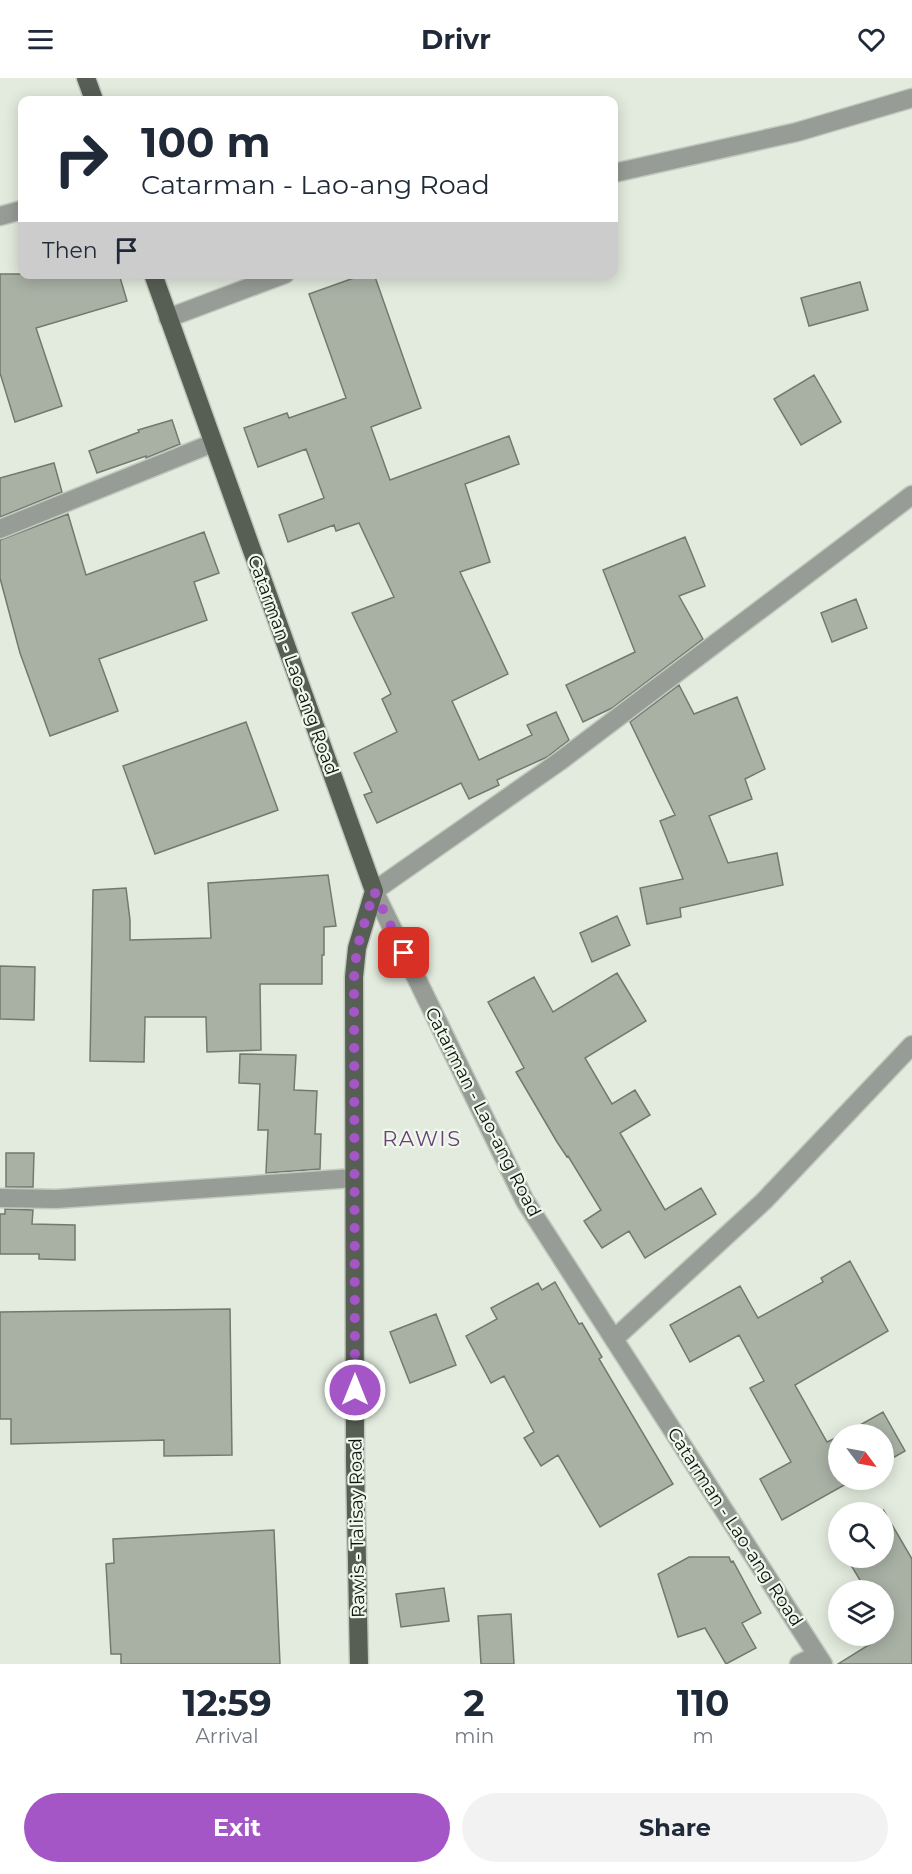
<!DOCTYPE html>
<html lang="en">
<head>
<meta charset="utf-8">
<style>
	:root { --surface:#fff; --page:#f2f2f3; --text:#1f2937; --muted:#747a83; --accent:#a456c7 }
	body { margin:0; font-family:Montserrat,sans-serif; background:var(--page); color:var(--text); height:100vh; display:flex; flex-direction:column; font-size:22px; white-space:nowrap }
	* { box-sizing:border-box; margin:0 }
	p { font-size:20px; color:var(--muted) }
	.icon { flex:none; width:33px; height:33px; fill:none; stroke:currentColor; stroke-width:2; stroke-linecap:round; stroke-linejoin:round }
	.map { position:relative; height:1586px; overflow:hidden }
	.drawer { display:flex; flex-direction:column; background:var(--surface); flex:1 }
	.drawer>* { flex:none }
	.top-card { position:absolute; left:18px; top:18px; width:600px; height:183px; border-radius:12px; box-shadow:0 3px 15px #0003; background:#fff; color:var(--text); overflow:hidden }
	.needle { width:39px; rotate:122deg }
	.tools { position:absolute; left:828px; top:1346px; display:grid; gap:12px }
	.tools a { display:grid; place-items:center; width:66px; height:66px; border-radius:50%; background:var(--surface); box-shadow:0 3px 15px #0003; font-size:30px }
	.pin { position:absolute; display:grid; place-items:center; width:51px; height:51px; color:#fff; margin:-26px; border-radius:12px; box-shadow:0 3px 9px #0006 }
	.me { position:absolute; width:66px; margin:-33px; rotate:0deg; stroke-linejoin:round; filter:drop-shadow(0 0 4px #0008) }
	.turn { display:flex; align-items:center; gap:21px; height:126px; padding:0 24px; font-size:27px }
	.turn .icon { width:78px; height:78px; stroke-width:2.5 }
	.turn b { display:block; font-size:42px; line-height:51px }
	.then { display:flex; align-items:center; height:57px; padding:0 24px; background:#0003; gap:12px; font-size:22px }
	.eta { display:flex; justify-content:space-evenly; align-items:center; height:102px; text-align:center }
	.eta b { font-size:36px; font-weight:700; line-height:42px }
	.cta { display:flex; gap:12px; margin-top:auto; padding:12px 24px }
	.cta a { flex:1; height:69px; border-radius:36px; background:var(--accent); color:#fff; font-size:24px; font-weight:700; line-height:69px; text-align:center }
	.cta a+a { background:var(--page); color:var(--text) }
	header { display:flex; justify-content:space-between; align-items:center; height:78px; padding:0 24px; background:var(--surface); font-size:27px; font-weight:700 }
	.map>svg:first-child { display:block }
	.building { fill:#a9b1a5; stroke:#727a6e; stroke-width:1.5 }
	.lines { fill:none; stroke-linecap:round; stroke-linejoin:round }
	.minor-casing { stroke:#c1c8bd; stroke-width:21 }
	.major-casing { stroke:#c1c8bd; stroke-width:21 }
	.minor { stroke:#989c96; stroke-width:18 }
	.major { stroke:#575e54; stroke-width:18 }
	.route { stroke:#a456c7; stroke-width:10; stroke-dasharray:0 18 }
	.labels { text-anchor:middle; stroke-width:4.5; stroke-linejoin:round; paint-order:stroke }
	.street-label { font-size:18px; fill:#0e110d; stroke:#f0f8eb }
	.quarter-label { font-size:21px; letter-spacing:1.5px; fill:#68417a; stroke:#f0f8eb }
</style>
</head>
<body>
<header><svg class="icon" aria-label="menu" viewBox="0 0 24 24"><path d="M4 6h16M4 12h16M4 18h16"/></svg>Drivr<svg class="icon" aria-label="heart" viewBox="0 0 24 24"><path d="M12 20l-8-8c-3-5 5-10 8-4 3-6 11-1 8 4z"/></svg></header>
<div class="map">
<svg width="912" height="1586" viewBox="0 0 912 1586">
	<rect width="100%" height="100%" fill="#e3ebde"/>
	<path class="building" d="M 0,196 L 119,196 L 127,223 L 36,250 L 62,328 L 15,344 L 0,295 Z
		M 365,196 L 374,196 L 421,330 L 371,349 L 390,402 L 509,358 L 519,386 L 465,406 L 490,484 L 460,494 L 508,596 L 452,623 L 479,682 L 532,657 L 527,647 L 556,634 L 569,662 L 547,679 L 497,702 L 499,707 L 469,721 L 461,705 L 377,745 L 364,717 L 372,714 L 354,675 L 397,654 L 382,621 L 391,616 L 352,535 L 394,519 L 359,445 L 336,453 L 334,447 L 288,464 L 279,437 L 324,420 L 306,371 L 258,389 L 244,350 L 287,335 L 289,340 L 346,320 L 309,216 Z
		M 860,204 L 868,232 L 809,248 L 801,220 Z
		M 814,297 L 841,344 L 801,367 L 774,321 Z
		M 172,342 L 180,366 L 146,380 L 146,378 L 97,395 L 89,373 L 139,354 L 138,352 Z
		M 54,385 L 62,414 L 0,439 L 0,400 Z
		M 68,436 L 86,497 L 204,454 L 219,495 L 194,504 L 207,542 L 99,581 L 118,633 L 50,658 L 20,575 L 0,500 L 0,462 Z
		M 685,459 L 705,508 L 679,518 L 703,561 L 612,630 L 583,644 L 566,607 L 635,574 L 603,492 Z
		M 856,521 L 867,550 L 832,564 L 821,535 Z
		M 679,607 L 694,636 L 737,619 L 765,691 L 745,701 L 752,721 L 709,738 L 728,785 L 777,775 L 783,807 L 680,830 L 681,839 L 647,846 L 640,810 L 683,801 L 660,743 L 675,737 L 630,644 Z
		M 246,644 L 278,732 L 155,776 L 123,688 Z
		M 328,797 L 336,848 L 324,849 L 324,877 L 322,877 L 322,906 L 260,906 L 261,972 L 207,974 L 206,939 L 145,939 L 144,984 L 90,983 L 93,812 L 126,810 L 130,842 L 130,862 L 211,860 L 208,805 Z
		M 617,838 L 630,867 L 592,884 L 580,855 Z
		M 0,888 L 35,889 L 34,942 L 0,941 Z
		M 617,895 L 646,943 L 585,980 L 612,1026 L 635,1012 L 650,1037 L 620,1055 L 665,1132 L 701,1110 L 716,1136 L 645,1180 L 629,1153 L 602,1170 L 584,1143 L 601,1132 L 568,1078 L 567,1079 L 557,1064 L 516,994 L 524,990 L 488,924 L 534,899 L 553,934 Z
		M 240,976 L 296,977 L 294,1012 L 317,1013 L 315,1056 L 321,1056 L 320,1091 L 266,1095 L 268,1052 L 258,1052 L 260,1006 L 239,1005 Z
		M 6,1075 L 34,1075 L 33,1109 L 6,1109 Z
		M 5,1131 L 33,1132 L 32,1146 L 75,1147 L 75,1182 L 39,1181 L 39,1176 L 0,1176 L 0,1136 L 5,1136 Z
		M 850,1183 L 888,1253 L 795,1307 L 827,1364 L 838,1359 L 838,1401 L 855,1401 L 782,1442 L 760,1401 L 791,1384 L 750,1310 L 764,1303 L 739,1257 L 690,1284 L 670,1247 L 740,1208 L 758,1240 L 823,1204 L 821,1200 Z
		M 555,1204 L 579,1246 L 582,1245 L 602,1279 L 599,1281 L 673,1406 L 600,1449 L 558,1377 L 541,1388 L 524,1360 L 534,1354 L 504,1298 L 491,1305 L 466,1258 L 497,1241 L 491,1230 L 538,1205 L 542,1212 Z
		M 230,1231 L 232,1377 L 164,1378 L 164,1362 L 11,1366 L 11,1341 L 0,1341 L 0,1234 Z
		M 436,1236 L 456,1287 L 410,1305 L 390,1254 Z
		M 883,1334 L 905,1373 L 884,1385 L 884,1356 L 844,1356 Z
		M 884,1433 L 912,1481 L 912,1586 L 838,1586 L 880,1560 L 878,1557 L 884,1557 L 884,1512 L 866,1512 L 846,1479 L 884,1479 Z
		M 274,1452 L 280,1586 L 121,1586 L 121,1576 L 111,1576 L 106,1486 L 114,1485 L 113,1461 Z
		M 689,1479 L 729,1479 L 731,1484 L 733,1483 L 761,1535 L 742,1545 L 756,1570 L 726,1586 L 705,1550 L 678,1559 L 658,1496 Z
		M 444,1510 L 449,1543 L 401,1549 L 396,1516 Z
		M 511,1536 L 514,1586 L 481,1586 L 478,1538 Z"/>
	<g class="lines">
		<g class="minor-casing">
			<path id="minor" d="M 614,95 L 797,54 L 912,20
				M 0,138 L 22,132
				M 168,240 L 285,196
				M 0,451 L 213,365
				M 0,1120 L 56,1121 L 354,1100
				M 614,1261 L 764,1123 L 912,967
				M 799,1586 L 817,1577
				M 823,1586 L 525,1123 L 374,813 L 560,683 L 912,417"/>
		</g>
		<g class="major-casing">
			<path id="major" d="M 86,0 L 94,22
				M 153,196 L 374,813 L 357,870 L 354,899 L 355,1383 L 359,1586"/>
		</g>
		<use href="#minor" class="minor"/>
		<use href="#major" class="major"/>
	</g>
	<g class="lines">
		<path class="route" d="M 355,1312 L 354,899 L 357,870 L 374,813 L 404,875"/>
	</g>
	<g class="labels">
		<g class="street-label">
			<text transform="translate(293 587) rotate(70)" y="6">Catarman - Lao-ang Road</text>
			<text transform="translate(483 1034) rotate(63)" y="6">Catarman - Lao-ang Road</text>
			<text transform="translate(735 1449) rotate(57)" y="6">Catarman - Lao-ang Road</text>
			<text transform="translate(357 1450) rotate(-91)" y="6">Rawis - Talisay Road</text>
		</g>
		<g class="quarter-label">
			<text x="422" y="1068">RAWIS</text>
		</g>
	</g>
</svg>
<div class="tools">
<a><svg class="needle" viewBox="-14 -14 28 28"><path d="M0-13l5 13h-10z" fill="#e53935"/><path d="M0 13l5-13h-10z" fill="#747a83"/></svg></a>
<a><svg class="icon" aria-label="search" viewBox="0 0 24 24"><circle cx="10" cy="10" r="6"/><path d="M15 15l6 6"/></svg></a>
<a><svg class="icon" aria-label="layers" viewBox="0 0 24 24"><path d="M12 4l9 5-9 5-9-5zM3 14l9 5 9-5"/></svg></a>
</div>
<div class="pin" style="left:404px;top:875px;background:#d93025"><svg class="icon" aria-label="arrive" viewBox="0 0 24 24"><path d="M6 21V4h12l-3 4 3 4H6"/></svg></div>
<svg class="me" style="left:355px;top:1312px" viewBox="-20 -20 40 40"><circle r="17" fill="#a456c7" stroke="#fff" stroke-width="3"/><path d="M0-11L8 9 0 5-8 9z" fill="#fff"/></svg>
<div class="top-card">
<div class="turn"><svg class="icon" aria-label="right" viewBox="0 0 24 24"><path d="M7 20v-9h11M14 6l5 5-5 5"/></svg><div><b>100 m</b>Catarman - Lao-ang Road</div></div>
<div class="then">Then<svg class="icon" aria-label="arrive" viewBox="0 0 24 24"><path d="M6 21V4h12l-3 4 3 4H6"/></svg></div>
</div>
</div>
<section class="drawer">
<div class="eta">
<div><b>12:59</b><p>Arrival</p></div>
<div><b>2</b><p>min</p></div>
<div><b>110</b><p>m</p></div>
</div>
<div class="cta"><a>Exit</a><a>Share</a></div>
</section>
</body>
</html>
